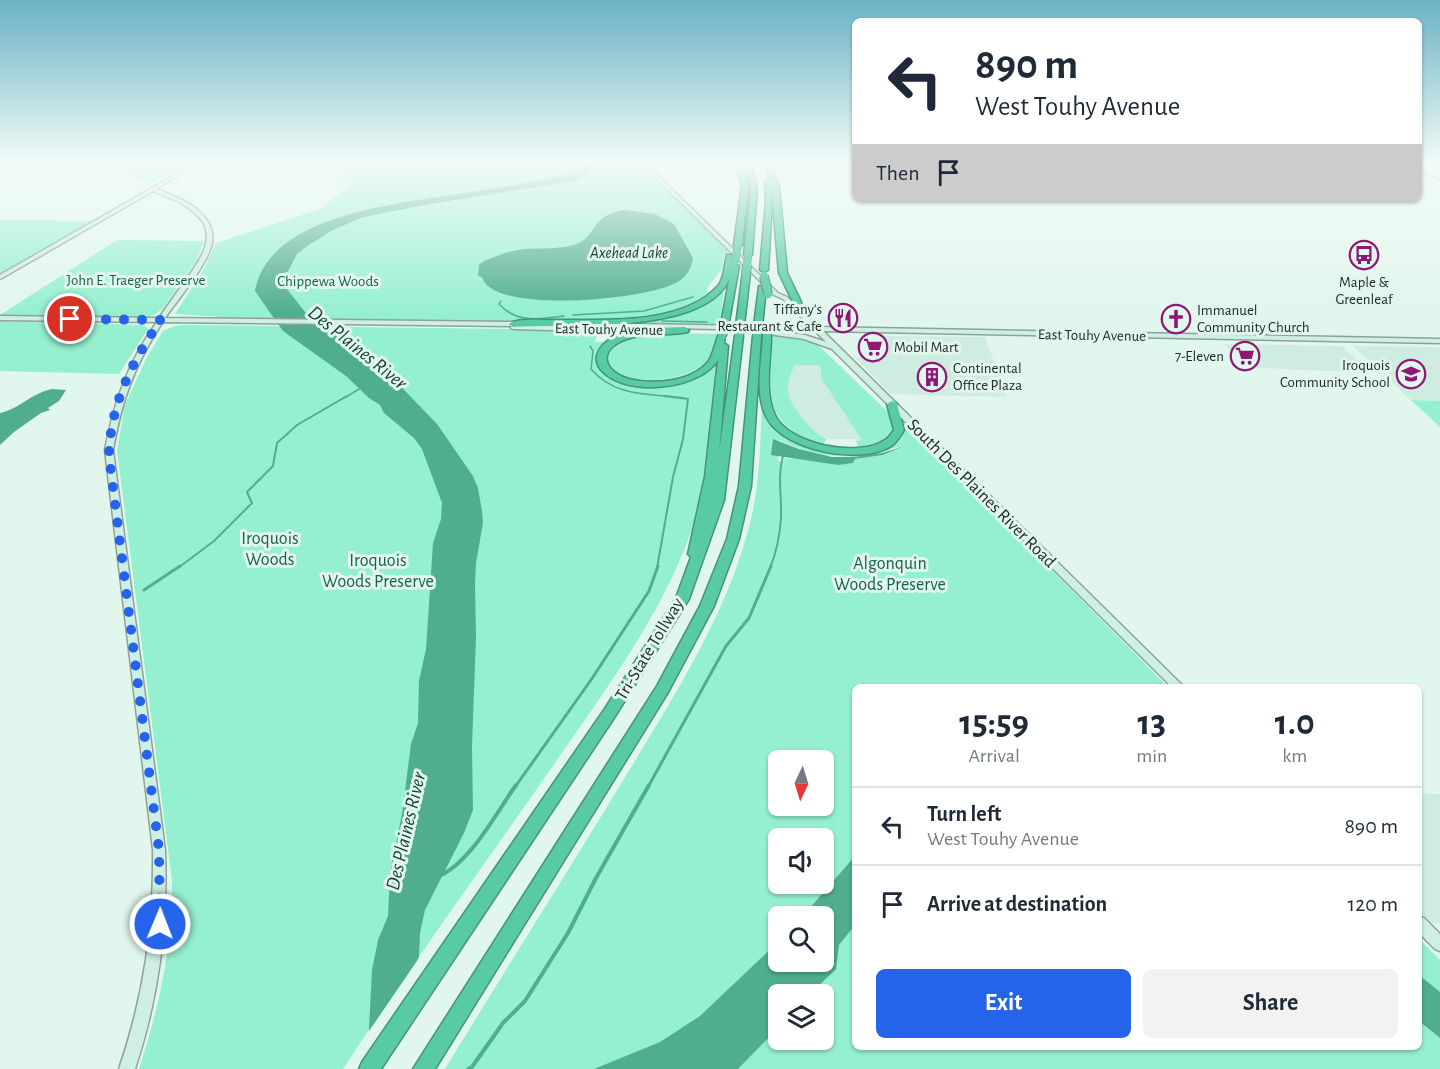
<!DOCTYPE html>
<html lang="en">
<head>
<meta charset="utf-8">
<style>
	:root { --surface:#fff; --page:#f2f2f3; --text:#1f2937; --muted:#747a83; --line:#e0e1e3; --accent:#2563eb }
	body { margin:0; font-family:"Alegreya Sans",sans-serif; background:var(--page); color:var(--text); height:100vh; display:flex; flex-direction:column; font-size:22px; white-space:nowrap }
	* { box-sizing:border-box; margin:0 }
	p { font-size:20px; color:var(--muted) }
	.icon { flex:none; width:33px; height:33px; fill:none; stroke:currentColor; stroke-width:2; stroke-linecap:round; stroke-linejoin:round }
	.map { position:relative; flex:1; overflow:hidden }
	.sheet { position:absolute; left:852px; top:684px; width:570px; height:366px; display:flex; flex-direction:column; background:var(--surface); border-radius:9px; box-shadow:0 2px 4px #0004 }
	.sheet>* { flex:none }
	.hud { position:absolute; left:852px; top:18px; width:570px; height:183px; border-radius:9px; box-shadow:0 2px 4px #0004; background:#fff; color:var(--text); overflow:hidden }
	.needle { width:39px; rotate:184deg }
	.buttons { position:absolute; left:768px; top:750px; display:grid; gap:12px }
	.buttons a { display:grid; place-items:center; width:66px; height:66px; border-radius:9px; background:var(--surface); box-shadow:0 2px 4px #0004; font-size:30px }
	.pin { position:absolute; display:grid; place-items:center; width:51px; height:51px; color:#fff; margin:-26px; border:3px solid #fff; border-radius:50%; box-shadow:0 2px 6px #0007 }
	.me { position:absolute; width:66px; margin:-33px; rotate:1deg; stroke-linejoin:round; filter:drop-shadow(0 0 4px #0008) }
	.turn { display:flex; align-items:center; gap:21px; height:126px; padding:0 24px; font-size:27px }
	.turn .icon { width:78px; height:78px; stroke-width:2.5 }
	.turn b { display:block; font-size:42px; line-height:51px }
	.then { display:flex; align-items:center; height:57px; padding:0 24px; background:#0003; gap:12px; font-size:22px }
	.eta { display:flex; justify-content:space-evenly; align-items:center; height:102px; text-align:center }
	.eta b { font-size:36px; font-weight:700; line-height:42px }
	.button { display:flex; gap:12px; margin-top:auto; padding:12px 24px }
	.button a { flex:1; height:69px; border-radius:9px; background:var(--accent); color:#fff; font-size:24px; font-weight:700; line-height:69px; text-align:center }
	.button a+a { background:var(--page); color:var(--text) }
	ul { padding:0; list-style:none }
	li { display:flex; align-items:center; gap:18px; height:78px; padding:0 24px; border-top:2px solid var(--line) }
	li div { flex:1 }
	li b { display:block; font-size:22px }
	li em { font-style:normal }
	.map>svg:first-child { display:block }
	.built { fill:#cfece0 }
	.green { fill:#95f0cf; fill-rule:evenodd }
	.water { fill:#50ae8f }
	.pier { fill:#e1f6ed }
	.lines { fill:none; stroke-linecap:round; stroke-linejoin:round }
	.stream-far3 { stroke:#50ae8f; stroke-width:1.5 }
	.stream-far2 { stroke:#50ae8f; stroke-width:2 }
	.stream-far1 { stroke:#50ae8f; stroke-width:3 }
	.stream { stroke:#50ae8f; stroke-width:4 }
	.secondary-casing { stroke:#8fa29a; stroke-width:3 }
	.motorway-casing { stroke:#459379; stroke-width:3 }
	.secondary { fill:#cdefe4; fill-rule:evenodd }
	.motorway { fill:#58cba5; fill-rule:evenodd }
	.rail-casing { stroke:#8b9a94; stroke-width:3 }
	.rail { stroke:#e1f6ed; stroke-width:1.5; stroke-dasharray:4; stroke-linecap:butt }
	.motorway-bridge-far1-casing { stroke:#459379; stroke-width:8; stroke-linecap:butt }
	.motorway-bridge-casing { stroke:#459379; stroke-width:10; stroke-linecap:butt }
	.motorway-bridge-far1 { stroke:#58cba5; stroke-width:7 }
	.motorway-bridge { stroke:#58cba5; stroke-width:8 }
	.route { stroke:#2563eb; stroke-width:10; stroke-dasharray:0 18 }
	.labels { text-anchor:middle; stroke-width:6; stroke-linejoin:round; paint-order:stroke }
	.far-park-label { font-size:15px; fill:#17604b; stroke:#e1f6ed }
	.far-poi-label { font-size:15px; fill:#232b28; stroke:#e1f6ed; text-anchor:end }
	.far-street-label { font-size:15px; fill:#232b28; stroke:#e1f6ed }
	.far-water-label { font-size:16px; font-style:italic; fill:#143e31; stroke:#e1f6ed }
	.street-label { font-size:18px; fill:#232b28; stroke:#e1f6ed }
	.park-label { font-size:18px; fill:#17604b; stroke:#e1f6ed }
	.water-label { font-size:20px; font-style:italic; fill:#143e31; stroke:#e1f6ed }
</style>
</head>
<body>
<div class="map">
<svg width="1440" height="1069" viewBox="0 0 1440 1069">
	<rect width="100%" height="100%" fill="#e1f6ed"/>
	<path class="built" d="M 881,336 L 985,337 L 1007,397 L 891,394 L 856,358 L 885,353 Z
		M 803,342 L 875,439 L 856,441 L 854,439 L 827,439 L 796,425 L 781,401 Z
		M 1225,344 L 1342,346 L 1371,373 L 1245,367 Z
		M 1353,346 L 1440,347 L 1440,401 L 1411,400 Z
		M 1419,794 L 1440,794 L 1440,924 L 1430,923 L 1419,912 Z"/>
	<path class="green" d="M 103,164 L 187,164 L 151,184 Z
		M 354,164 L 639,164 L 728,251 L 727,254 L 724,255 L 722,269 L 707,288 L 708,292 L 694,302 L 671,311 L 649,316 L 592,320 L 425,322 L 237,318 L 175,314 L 205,267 L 216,243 L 320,209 L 351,183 L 331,182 Z
		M 0,220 L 92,221 L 0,274 Z
		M 117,240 L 204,241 L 196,262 L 162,309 L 154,315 L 143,317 L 0,315 Z
		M 724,286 L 720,325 L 608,324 C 642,320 701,314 724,286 Z
		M 0,321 L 144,325 L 148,329 L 119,374 L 0,371 Z
		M 184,325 L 598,330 L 601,332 L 598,332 L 595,342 L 603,342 L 608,338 L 611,330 L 632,331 L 606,345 L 602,370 L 641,386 L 697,376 L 716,363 C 713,418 710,477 692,529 C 662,615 606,689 555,763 C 484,865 411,965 343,1069 L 139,1069 C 159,1007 173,946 172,880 L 117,450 L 125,405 L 146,359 L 163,331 L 175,326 Z
		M 661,333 L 718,334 C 715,344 712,357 704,364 C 686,382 608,393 608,356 C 617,336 642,335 661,333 Z
		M 772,335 L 799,337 L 818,345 L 888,412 L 892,417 L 895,433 L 878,442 L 858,447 L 856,441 L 862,440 L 821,378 L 821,368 L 818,365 L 795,365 C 782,390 788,401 805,421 C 812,429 817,435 827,439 L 822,445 C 758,424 772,391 772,335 Z
		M 1411,400 L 1440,401 L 1440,427 Z
		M 762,406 C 770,418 771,428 786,438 C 814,455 845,456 875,449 C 889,445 899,444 903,429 L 905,429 L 995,513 L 1168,687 L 855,687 L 855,1047 L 1419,1047 L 1419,939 L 1440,960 L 1440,1069 L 445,1069 C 504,972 565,876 624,779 C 674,696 730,611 752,515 C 760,479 760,442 762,406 ZM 779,440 C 811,455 839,460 874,454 C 883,453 892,447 900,447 L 883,455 L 855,459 L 853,463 L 846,464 L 785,458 L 783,462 L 778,461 ZM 778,760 L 824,760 L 824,806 L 778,806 ZM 778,838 L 824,838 L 824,884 L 778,884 ZM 778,916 L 824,916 L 824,962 L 778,962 ZM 778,994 L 824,994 L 824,1040 L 778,1040 Z"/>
	<path class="water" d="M 581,164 L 597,164 L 588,175 L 573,181 L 430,204 L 363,217 L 333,230 L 307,246 L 297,254 L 287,273 L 287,289 L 305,312 L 327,329 L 349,340 L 359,351 L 385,370 L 437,424 L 473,476 L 478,488 L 482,511 L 483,523 L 476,563 L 475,584 L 476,638 L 472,746 L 473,810 L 464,833 L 425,910 L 420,933 L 419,957 L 372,1069 L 369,1028 L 372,970 L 378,940 L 388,916 L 390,874 L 402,814 L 411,744 L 418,723 L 419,681 L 426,649 L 433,543 L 441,519 L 442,503 L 422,449 L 414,438 L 384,413 L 380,405 L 369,398 L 346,376 L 283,331 L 255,291 C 268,215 397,204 457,194 C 492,189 527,183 561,176 L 578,169 Z
		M 625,210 L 655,214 L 674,224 L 693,258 C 692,267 687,276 679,281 C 652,300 491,315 482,277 L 478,276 L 479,265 C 485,259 492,258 500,255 C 526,244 549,252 574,245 C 599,237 588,215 625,210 Z
		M 52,389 L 66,390 L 59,401 L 48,408 L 50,410 L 41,413 L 14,432 L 0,445 L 0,413 C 22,408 29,394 52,389 Z
		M 773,439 L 799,449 L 832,457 L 853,457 L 882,453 L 901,447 L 883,455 L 855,459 L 853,463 L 838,465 L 771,455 Z
		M 855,856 L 855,925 L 839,945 L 836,969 L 810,994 L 778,994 L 778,1028 L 738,1069 L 594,1069 L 660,1042 L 700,1016 L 778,942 L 778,962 L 824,962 L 824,916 L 803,916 Z
		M 1419,975 L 1440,992 L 1440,1038 L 1419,1021 Z"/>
	<path class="pier" d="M 421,955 L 429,1006 L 445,1069 L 369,1069 L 367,1034 Z"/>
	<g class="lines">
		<path class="stream-far3" d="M 501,301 L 499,304 C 517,324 540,319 564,316
			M 573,315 L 644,311 L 693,297
			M 662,321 L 707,322
			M 590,346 L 593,351 L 591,369 C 616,398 649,393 684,398
			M 344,398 L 361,388"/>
		<path class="stream-far2" d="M 178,568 L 214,541 L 252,503 L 247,492 L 273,466 L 277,443 L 297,425 L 347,396
			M 657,568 L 673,477 L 683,439 L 688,399 L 664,396
			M 770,568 C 777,551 780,535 781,517 C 782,497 777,476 783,456"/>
		<path class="stream-far1" d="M 144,590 L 180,566
			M 515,787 L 591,680 L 649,591 L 658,566
			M 648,787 L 726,646 L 749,618 L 771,566"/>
		<path class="stream" d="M 441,875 C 471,861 497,812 516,785
			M 468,1069 L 472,1067 L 503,1023 L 525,1001 L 568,933 L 596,878 L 649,785"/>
		<g class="secondary-casing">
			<path id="secondary" d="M 194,164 L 198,164 L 156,189 C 171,195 189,201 201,213 C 209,221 214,231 212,243 C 209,262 178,300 165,318 L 520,322 L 522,323 L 522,325 L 586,327 L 589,329 L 586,331 L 513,329 L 511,328 L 511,326 L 163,322 L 160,326 C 133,369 122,400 113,450 L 165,850 C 168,927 159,996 135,1069 L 119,1069 C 144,996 154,927 153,850 L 105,450 C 114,402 128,362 157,322 L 0,320 L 0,316 L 159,318 C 167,306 175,295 183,284 C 197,264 220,237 197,215 C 185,203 168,197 153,191 L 2,278 L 0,279 L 0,275 Z
				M 642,164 L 646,164 L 778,293 L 787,297 L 819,327 L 1440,339 L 1440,343 L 823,331 L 1184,687 L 1172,687 L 832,349 L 804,339 L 761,333 L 760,332 L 762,330 L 579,326 L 578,325 L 581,323 L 811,327 L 783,299 L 774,295 ZM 766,330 L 815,331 L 826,342 L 805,335 Z
				M 1419,916 L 1424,918 L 1440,934 L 1440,951 L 1435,949 L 1419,933 Z"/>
		</g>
		<g class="motorway-casing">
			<path id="motorway" d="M 735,164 L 741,164 L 748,186 L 742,245 L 738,247 L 734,245 L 742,186 Z
				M 745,164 L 751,164 L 757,188 L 752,255 L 748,257 L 744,255 L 751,188 Z
				M 764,164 L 770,164 L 779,186 L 787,273 L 801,302 L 802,312 L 798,314 L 794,312 L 793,302 L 779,273 L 771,181 L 772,201 L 768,270 L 764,272 L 760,270 L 766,201 L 765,181 L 768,179 L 771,180 Z
				M 727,255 L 733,255 L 732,264 L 739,266 L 728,327 L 721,325 L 729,280 C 702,336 565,323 513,327 L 509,324 C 518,318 538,320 549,320 C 599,319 680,327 718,286 C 725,278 724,265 727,255 Z
				M 743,271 L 750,273 L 744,325 L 740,328 L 736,325 Z
				M 759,286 L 766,288 L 762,326 L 758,329 L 754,326 Z
				M 685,327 L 689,330 L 688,332 C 667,336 645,332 624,340 C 597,351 604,372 629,379 C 653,385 691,382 708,362 C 713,355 715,344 718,336 L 725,334 L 724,343 L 728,346 L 719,453 L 735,336 L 739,333 L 743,336 L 724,500 L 689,599 L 614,718 L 381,1069 L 359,1069 L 362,1062 L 604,710 L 676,598 L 691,557 L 688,554 L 705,477 L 718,360 C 700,388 639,395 611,378 C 604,374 595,366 597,356 C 604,327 662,328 685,327 Z
				M 757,333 L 761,336 L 751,486 L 739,539 L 714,606 L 667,694 L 435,1069 L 413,1069 L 657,686 L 700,606 L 727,539 L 739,486 L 753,336 Z
				M 767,333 L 771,336 C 771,361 764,391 775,415 C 789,445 858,458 885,440 C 889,438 891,434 894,430 L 887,404 L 892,401 L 897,404 L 904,430 C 901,435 897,441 893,445 C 863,466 784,451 767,418 C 754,395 762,362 763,336 Z"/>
		</g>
		<use href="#secondary" class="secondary"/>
		<use href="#motorway" class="motorway"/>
		<g class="rail-casing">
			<path id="rail" d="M 1419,171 L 1440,179"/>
		</g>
		<use href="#rail" class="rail"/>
		<g class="motorway-bridge-far1-casing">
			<path id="motorway-bridge-far1" d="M 735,262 L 738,245
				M 747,266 L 748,255"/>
		</g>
		<g class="motorway-bridge-casing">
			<path id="motorway-bridge" d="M 746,273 L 747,265
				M 764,276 L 768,294
				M 767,326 L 767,336
				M 722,336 L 725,325
				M 739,336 L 740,325
				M 757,336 L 758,326"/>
		</g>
		<use href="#motorway-bridge-far1" class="motorway-bridge-far1"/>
		<use href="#motorway-bridge" class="motorway-bridge"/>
	</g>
	<linearGradient id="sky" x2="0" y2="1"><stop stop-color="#6bb2c4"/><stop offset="0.52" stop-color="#f2fbf7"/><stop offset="1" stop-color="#f2fbf7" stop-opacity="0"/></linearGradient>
	<rect width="1440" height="313" fill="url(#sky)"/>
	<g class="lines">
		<path class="route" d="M 70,319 L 161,320 C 132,361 110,405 109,456 L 159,850 L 160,924"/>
	</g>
	<defs>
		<g id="bus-ring" transform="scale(1.5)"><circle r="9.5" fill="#e1f6ed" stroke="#901875" stroke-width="1.5"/><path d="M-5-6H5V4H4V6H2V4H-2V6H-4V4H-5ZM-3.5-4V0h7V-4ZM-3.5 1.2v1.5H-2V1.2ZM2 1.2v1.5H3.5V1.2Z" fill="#901875"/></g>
		<g id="restaurant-ring" transform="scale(1.5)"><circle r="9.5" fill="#e1f6ed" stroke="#901875" stroke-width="1.5"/><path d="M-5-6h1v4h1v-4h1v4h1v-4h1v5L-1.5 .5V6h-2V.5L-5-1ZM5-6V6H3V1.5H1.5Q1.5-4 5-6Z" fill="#901875"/></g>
		<g id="church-ring" transform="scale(1.5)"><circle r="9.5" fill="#e1f6ed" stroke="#901875" stroke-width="1.5"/><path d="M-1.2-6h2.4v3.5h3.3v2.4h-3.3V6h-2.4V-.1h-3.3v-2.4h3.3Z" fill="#901875"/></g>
		<g id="supermarket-ring" transform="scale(1.5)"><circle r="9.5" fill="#e1f6ed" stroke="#901875" stroke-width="1.5"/><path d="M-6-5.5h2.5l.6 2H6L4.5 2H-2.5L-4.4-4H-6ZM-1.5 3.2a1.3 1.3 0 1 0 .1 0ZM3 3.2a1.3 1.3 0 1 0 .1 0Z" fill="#901875"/></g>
		<g id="school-ring" transform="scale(1.5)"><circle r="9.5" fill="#e1f6ed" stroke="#901875" stroke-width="1.5"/><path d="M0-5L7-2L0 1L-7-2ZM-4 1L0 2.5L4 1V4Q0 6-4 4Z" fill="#901875"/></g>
		<g id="building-ring" transform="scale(1.5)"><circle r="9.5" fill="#e1f6ed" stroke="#901875" stroke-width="1.5"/><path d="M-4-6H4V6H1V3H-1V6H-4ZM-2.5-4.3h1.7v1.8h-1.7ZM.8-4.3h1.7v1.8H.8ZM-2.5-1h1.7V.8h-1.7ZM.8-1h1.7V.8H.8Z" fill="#901875"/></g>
	</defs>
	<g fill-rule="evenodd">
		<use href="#bus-ring" x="1364" y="255"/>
		<use href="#restaurant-ring" x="843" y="318"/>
		<use href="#church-ring" x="1176" y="319"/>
		<use href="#supermarket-ring" x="873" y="347"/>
		<use href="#supermarket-ring" x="1245" y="356"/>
		<use href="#school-ring" x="1411" y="374"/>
		<use href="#building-ring" x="932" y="377"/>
	</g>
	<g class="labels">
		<g class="far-park-label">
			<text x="136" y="285">John E. Traeger Preserve</text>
			<text x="328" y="286">Chippewa Woods</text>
		</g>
		<g class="far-poi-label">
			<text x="1364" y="287" text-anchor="middle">Maple &amp;<tspan x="1364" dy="17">Greenleaf</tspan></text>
			<text x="822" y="314">Tiffany's<tspan x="822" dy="17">Restaurant &amp; Cafe</tspan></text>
			<text x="1197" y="315" text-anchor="start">Immanuel<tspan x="1197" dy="17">Community Church</tspan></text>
			<text x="894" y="352" text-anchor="start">Mobil Mart</text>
			<text x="1224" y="361">7-Eleven</text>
			<text x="1390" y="370">Iroquois<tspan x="1390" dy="17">Community School</tspan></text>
			<text x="953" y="373" text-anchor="start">Continental<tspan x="953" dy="17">Office Plaza</tspan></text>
		</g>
		<g class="far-street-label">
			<text transform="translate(609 329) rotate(1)" y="5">East Touhy Avenue</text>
			<text transform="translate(1092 335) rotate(1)" y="5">East Touhy Avenue</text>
		</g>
		<g class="far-water-label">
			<text x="629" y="258">Axehead Lake</text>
		</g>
		<g class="street-label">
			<text transform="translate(982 493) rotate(45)" y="6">South Des Plaines River Road</text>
			<text transform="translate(649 649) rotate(-59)" y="6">Tri-State Tollway</text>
		</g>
		<g class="park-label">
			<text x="270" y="544">Iroquois<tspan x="270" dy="21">Woods</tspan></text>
			<text x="378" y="566">Iroquois<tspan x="378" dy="21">Woods Preserve</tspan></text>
			<text x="890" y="569">Algonquin<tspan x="890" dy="21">Woods Preserve</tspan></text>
		</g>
		<g class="water-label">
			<text transform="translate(358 347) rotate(39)" y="7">Des Plaines River</text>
			<text transform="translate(405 831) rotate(-77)" y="7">Des Plaines River</text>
		</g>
	</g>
</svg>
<div class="buttons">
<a><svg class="needle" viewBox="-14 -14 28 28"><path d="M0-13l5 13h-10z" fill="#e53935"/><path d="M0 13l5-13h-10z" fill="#747a83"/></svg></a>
<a><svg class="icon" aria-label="sound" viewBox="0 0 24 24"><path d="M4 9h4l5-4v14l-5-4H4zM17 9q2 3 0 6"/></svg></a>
<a><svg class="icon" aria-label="search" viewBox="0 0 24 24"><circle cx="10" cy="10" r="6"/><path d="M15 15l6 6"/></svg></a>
<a><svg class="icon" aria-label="layers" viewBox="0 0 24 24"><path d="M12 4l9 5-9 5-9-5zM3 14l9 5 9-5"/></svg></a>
</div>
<div class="pin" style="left:70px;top:319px;background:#d93025"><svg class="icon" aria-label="arrive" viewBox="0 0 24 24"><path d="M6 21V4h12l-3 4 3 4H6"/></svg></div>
<svg class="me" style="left:160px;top:924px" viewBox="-20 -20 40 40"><circle r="17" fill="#2563eb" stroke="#fff" stroke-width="3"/><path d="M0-11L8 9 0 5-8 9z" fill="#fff"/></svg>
<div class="hud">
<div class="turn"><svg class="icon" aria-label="left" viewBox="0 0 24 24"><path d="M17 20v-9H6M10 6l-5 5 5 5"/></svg><div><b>890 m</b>West Touhy Avenue</div></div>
<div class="then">Then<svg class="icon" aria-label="arrive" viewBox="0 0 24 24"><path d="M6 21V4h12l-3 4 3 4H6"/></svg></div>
</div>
<section class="sheet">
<div class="eta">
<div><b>15:59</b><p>Arrival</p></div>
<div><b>13</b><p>min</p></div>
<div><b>1.0</b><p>km</p></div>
</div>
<ul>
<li><svg class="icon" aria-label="left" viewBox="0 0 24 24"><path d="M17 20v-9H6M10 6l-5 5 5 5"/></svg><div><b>Turn left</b><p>West Touhy Avenue</p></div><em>890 m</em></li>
<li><svg class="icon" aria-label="arrive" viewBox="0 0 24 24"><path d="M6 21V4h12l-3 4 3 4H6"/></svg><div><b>Arrive at destination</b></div><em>120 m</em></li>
</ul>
<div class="button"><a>Exit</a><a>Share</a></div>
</section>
</div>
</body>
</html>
